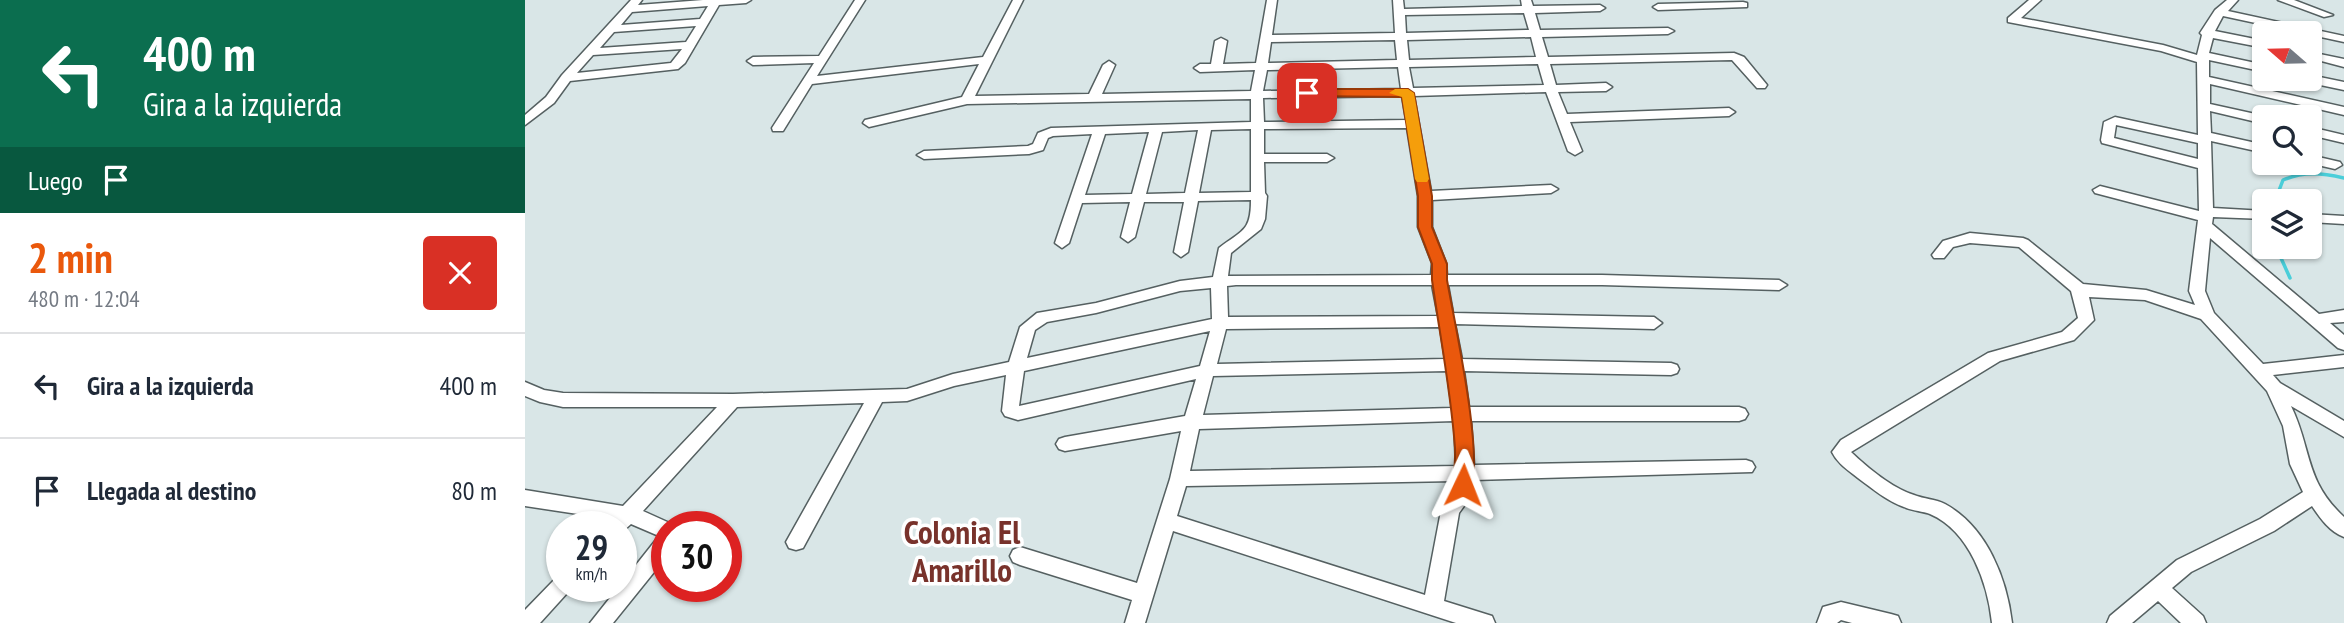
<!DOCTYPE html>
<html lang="es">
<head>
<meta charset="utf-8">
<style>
	:root { --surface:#fff; --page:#f2f2f3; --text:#1f2937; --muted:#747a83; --line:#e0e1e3; --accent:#ea580c }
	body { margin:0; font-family:"PT Sans Narrow",sans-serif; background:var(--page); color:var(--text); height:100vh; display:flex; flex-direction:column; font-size:26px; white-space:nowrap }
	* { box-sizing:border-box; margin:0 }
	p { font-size:23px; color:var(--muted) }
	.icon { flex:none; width:38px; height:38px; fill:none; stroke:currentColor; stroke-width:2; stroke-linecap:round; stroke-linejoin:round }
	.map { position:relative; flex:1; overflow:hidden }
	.panel { display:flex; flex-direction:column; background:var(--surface); width:525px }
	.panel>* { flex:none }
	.top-card { background:#0b6e4f; color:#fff; overflow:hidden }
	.needle { width:46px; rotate:290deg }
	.fabs { position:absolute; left:1727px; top:21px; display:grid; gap:14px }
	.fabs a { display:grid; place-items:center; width:70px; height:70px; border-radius:7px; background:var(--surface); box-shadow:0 2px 5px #0004; font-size:35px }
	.speed { position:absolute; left:21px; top:511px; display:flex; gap:14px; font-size:35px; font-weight:700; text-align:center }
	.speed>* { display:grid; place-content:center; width:91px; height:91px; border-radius:50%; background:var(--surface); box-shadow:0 2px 5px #0004; line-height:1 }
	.speed small { font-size:18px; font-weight:400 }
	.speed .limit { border:10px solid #d22; background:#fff; color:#111 }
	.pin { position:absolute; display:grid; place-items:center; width:60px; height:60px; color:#fff; margin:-30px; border-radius:14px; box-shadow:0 4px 10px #0006 }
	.me { position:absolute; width:77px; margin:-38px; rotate:2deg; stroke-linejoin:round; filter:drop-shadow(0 0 5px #0008) }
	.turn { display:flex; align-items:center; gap:24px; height:147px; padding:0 28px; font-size:32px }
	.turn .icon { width:91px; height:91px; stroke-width:2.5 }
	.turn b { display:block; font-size:49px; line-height:60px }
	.then { display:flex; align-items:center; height:66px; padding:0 28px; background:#0003; gap:14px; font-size:26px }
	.round { display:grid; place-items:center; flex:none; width:74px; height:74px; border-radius:7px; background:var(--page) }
	.overview { display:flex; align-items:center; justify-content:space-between; height:119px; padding:0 28px }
	h1 { font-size:42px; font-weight:700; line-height:52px; color:var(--accent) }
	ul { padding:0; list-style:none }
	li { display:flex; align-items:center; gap:21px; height:105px; padding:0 28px; border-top:2px solid var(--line) }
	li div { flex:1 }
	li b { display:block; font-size:26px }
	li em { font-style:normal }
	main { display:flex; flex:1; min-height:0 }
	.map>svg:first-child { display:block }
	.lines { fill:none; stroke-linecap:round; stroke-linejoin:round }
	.stream { stroke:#4aced9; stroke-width:3.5 }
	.minor-casing { stroke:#556061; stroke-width:3 }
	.minor { fill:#fff; fill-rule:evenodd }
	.route { fill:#ea580c; stroke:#983908; stroke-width:2 }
	.slow { fill:#f59e0b }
	.labels { text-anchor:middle; stroke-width:7; stroke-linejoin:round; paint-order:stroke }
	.near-neighbourhood-label { font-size:33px; font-weight:bold; fill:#78322b; stroke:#fff }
</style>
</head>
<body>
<main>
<section class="panel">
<div class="top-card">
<div class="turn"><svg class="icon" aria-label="left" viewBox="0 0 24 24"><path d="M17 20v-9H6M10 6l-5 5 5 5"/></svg><div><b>400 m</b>Gira a la izquierda</div></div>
<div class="then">Luego<svg class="icon" aria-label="arrive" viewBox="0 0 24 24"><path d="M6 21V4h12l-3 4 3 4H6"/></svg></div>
</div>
<div class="overview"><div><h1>2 min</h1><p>480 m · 12:04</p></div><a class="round" style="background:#d93025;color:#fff"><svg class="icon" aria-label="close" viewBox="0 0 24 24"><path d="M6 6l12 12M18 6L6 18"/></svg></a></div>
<ul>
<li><svg class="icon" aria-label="left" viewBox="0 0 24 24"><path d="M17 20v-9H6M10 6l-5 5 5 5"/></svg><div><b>Gira a la izquierda</b></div><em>400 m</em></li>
<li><svg class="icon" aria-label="arrive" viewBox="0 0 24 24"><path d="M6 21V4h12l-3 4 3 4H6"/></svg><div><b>Llegada al destino</b></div><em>80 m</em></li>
</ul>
</section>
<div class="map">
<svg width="1819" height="623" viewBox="0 0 1819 623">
	<rect width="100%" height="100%" fill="#d9e6e7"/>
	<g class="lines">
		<path class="stream" d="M 1750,201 L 1758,180 C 1779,171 1797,173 1819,178
			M 1751,247 L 1765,278"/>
		<g class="minor-casing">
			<path id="minor" d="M 106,0 L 117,0 L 113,5 L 178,0 L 226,0 L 221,3 L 194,5 L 160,63 L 153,69 L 45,81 L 29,103 L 0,125 L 0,115 L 21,97 L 37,75 ZM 183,6 L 175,19 L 96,25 L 107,12 ZM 171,26 L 161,42 L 75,48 L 89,32 ZM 157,49 L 146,63 L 52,73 L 68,55 Z
				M 330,0 L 340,0 L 292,76 L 458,57 L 488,0 L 498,0 L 450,96 L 564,94 L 578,65 L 584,61 L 590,65 L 577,94 L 726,91 L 730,70 L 675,72 L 669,68 L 675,64 L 686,64 L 690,41 L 696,38 L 702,41 L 698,64 L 731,63 L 742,0 L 752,0 L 747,35 L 870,33 L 868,0 L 878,0 L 879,9 L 997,6 L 996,0 L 1006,0 L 1008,6 L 1075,5 L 1080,8 L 1075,11 L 1010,13 L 1015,30 L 1143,28 L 1149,31 L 1143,34 L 1017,37 L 1023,57 L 1209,53 L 1219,57 L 1242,85 L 1240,88 L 1232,88 L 1207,60 L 1025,64 L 1031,85 L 1081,83 L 1087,87 L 1081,91 L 1033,92 L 1042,114 L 1204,108 L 1210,112 L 1204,116 L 1045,122 L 1057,151 L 1050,155 L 1043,151 L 1021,92 L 889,96 L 906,191 L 1026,185 L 1033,189 L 1026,193 L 907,200 L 907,227 L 921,263 L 922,275 L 1077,275 L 1254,280 L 1262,285 L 1254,290 L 1077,285 L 923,285 L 928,313 L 1129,317 L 1137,323 L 1129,329 L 930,324 L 937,359 L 1146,363 L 1152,365 L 1154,369 L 1152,373 L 1146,375 L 939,371 L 944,407 L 1214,407 L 1220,409 L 1223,414 L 1220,419 L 1214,421 L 946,421 L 949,465 L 1221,460 L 1227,462 L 1230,467 L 1227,472 L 949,480 L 944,499 L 934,513 L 919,601 L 967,616 L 970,623 L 931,623 L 648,531 L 620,623 L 600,623 L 607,600 L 495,565 L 488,562 L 485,556 L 488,550 L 495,547 L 612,583 L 645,479 L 656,431 L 540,451 L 534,449 L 531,444 L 534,439 L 540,437 L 660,416 L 671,379 L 493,420 L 480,416 L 477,411 L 481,375 L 429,386 L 382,401 L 357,402 L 278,548 L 271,550 L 264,548 L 261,542 L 339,403 L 212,407 L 118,511 L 149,525 L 142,527 L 142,556 L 88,623 L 65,623 L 134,536 L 106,524 L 96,533 L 96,527 L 82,527 L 86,519 L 0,506 L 0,490 L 98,506 L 192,407 L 38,407 L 15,402 L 0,396 L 0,382 L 19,390 L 38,393 L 208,394 L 382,389 L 428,374 L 484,362 L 495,327 L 512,313 L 571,303 L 655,281 L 688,277 L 694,248 C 717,230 726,232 726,200 L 673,201 L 663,252 L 656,257 L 649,252 L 659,202 L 619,202 L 610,237 L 603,242 L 596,237 L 605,202 L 557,203 L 544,243 L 537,248 L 530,243 L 567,134 L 528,136 L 523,138 L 518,150 L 504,154 L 399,159 L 392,155 L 399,151 L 503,146 L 508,144 L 513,133 L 526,128 L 726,122 L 726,99 L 442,104 L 344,127 L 338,123 L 340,120 L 437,97 L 454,64 L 287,84 L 258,131 L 248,131 L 247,128 L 289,63 L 228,65 L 222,61 L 228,57 L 294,56 ZM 999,13 L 1004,30 L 881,33 L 880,15 ZM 1006,37 L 1011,57 L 884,60 L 882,40 ZM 870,40 L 872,60 L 743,63 L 746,42 ZM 1013,64 L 1019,85 L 888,88 L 884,67 ZM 873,67 L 876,89 L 738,91 L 742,70 ZM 877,96 L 881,120 L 739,122 L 738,98 ZM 882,128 L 893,196 L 893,227 L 907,263 L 906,275 L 703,276 L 706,253 L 736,229 L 740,219 L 742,196 L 740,193 L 739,162 L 802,162 L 809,158 L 802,154 L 739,154 L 739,129 ZM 726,129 L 726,192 L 674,193 L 686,130 ZM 673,130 L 660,193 L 621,194 L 637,132 ZM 624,132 L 607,194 L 560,195 L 580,134 ZM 711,285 L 907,285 L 913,316 L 703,317 L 702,286 ZM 686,288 L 687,319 L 502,358 L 510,330 L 522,322 L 571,313 L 655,291 ZM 915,327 L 920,359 L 692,364 L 701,329 ZM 685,331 L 675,366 L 494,406 L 499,371 ZM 922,371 L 927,408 L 678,415 L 688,376 ZM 929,421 L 931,466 L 665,471 L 674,429 ZM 930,481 L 926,497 L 916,511 L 900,595 L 652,516 L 661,486 Z
				M 1504,0 L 1516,0 L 1496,18 L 1638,45 L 1672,55 L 1677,35 L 1675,33 L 1690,10 L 1702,0 L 1713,0 L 1703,11 L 1819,36 L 1819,42 L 1698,16 L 1690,31 L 1740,41 L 1740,48 L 1688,38 L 1684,53 L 1740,65 L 1740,72 L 1684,60 L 1684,77 L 1819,107 L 1819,115 L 1685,84 L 1685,104 L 1744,117 L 1740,117 L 1740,124 L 1685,111 L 1686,133 L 1740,145 L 1740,153 L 1686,141 L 1688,208 L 1740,211 L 1740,219 L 1688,217 L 1687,224 L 1794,314 L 1819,310 L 1819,322 L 1805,323 L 1819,335 L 1819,350 L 1813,348 L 1685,238 L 1680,291 L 1689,313 L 1738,364 L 1819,355 L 1819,367 L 1748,375 L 1755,383 L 1819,421 L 1819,437 L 1766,406 C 1787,449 1779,480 1819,517 L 1819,537 C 1805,532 1795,518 1787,506 L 1749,531 L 1666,572 L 1647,588 L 1678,616 L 1681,623 L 1656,623 L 1633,601 L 1607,623 L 1582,623 L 1585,616 L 1652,560 L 1735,519 L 1778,492 L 1765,464 L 1758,426 L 1742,391 L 1676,319 L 1620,300 L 1564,297 L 1569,320 L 1549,340 L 1475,361 L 1326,452 C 1343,468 1367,488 1389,495 C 1399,499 1410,499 1420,504 C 1462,527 1482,579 1487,623 L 1467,623 C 1463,584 1445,531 1405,514 C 1397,511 1387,511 1379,507 C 1362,501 1348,489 1333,478 C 1323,470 1313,464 1307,452 L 1316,440 L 1463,353 L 1537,332 L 1553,318 L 1546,291 L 1494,247 L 1445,243 L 1428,247 L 1419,258 L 1409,258 L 1407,255 L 1418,241 L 1445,233 L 1498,238 L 1503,240 L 1558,284 L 1621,290 L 1670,305 L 1664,291 L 1673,220 L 1570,193 L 1568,190 L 1575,186 L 1674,211 L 1673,168 L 1577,143 L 1576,140 L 1579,122 L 1590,117 L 1673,135 L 1672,62 L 1636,51 L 1483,22 L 1483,18 ZM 1591,125 L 1673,143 L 1673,159 L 1589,138 Z
				M 1753,0 L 1769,0 L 1808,15 L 1799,17 Z
				M 1218,2 L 1222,3 L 1222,7 L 1133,10 L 1128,7 L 1133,4 Z
				M 1785,52 L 1819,59 L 1819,67 L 1785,58 Z
				M 1785,75 L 1819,82 L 1819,90 L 1781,82 L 1779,79 L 1785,79 Z
				M 1785,127 L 1819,135 L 1819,143 L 1785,135 Z
				M 1785,155 L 1815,162 L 1817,165 L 1810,169 L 1784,163 Z
				M 1785,214 L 1819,216 L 1819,224 L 1785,222 Z
				M 37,576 L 37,586 L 46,586 L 44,591 L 15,623 L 0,623 L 0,610 L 30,579 Z
				M 1316,602 L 1366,614 L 1373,616 L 1376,623 L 1327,623 L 1316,620 L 1312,623 L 1292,623 L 1298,607 Z"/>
		</g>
		<use href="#minor" class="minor"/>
	</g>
	<path class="route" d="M 782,89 L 883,89 L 889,93 L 907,196 L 907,227 L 922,264 L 922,280 C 929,320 960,460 945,490 L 938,493 L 931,490 C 927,483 931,459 930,448 C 926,392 915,336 907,280 L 907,264 L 893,227 L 893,196 L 877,97 L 778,96 L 778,90 Z"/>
	<path class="slow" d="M 870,89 L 883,89 L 889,93 L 904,179 L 902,182 L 892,182 L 890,179 L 877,97 L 864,93 Z"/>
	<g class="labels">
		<g class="near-neighbourhood-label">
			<text x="437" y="544">Colonia El<tspan x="437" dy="38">Amarillo</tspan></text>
		</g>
	</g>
</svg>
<div class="fabs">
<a><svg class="needle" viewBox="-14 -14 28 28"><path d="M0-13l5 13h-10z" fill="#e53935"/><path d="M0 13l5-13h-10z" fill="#747a83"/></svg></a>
<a><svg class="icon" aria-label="search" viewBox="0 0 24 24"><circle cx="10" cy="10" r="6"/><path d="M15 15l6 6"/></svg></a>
<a><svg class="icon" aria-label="layers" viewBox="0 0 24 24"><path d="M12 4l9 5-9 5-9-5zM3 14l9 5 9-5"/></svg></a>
</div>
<div class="speed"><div>29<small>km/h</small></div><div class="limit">30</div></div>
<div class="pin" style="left:782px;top:93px;background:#d93025"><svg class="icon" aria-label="arrive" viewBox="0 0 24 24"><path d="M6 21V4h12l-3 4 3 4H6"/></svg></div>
<svg class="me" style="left:938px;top:485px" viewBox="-20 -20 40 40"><path d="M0-17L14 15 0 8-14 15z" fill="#ea580c" stroke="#fff" stroke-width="4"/></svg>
</div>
</main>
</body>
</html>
